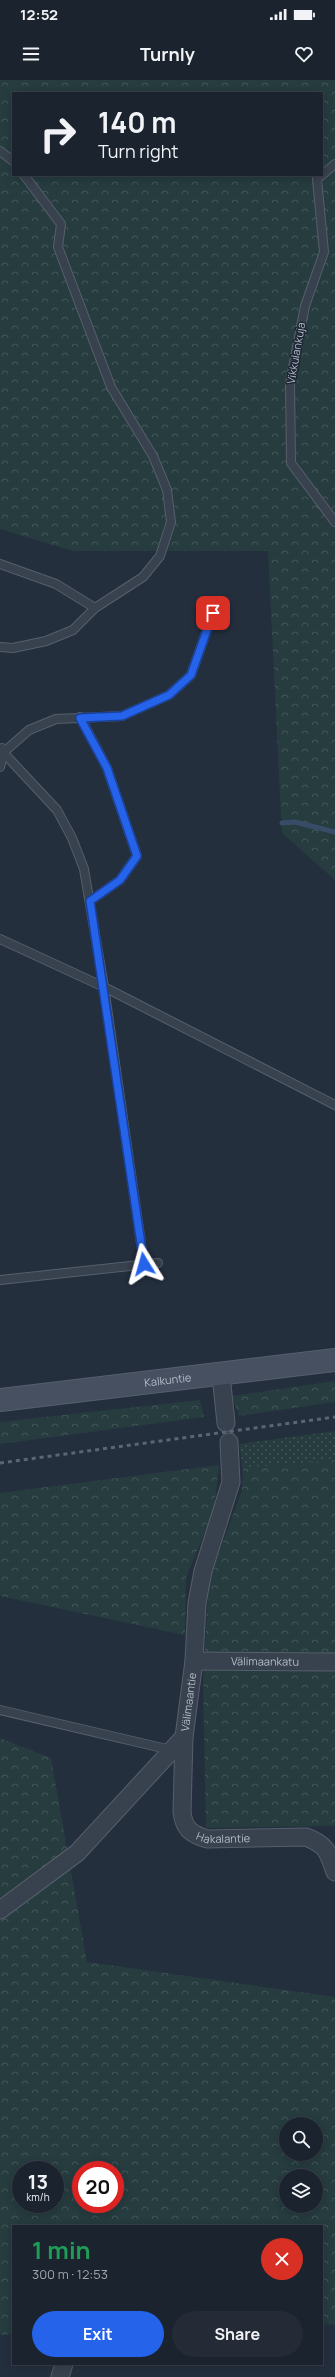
<!DOCTYPE html>
<html lang="en">
<head>
<meta charset="utf-8">
<style>
	:root { --surface:#1b232e; --page:#242b36; --text:#f1f3f6; --muted:#a0a4aa; --line:#39404a; --accent:#2563eb }
	body { margin:0; font-family:Manrope,sans-serif; background:var(--page); color:var(--text); height:100vh; display:flex; flex-direction:column; font-size:15px; white-space:nowrap }
	* { box-sizing:border-box; margin:0 }
	p { font-size:13px; color:var(--muted) }
	.icon { flex:none; width:22px; height:22px; fill:none; stroke:currentColor; stroke-width:2; stroke-linecap:round; stroke-linejoin:round }
	.map { position:relative; flex:1; overflow:hidden }
	.drawer { position:absolute; left:12px; top:2145px; width:311px; height:140px; display:flex; flex-direction:column; background:var(--surface); border-radius:0px; box-shadow:0 2px 10px #0003,0 0 0 1px var(--line) }
	.drawer>* { flex:none }
	.hud { position:absolute; left:12px; top:12px; width:311px; height:84px; border-radius:0px; box-shadow:0 2px 10px #0003,0 0 0 1px var(--line); background:#1b232e; color:var(--text); overflow:hidden }
	.tools { position:absolute; left:279px; top:2037px; display:grid; gap:8px }
	.tools a { display:grid; place-items:center; width:44px; height:44px; border-radius:50%; background:var(--surface); box-shadow:0 2px 10px #0003,0 0 0 1px var(--line); font-size:20px }
	.speed { position:absolute; left:12px; top:2081px; display:flex; gap:8px; font-size:20px; font-weight:700; text-align:center }
	.speed>* { display:grid; place-content:center; width:52px; height:52px; border-radius:50%; background:var(--surface); box-shadow:0 2px 10px #0003,0 0 0 1px var(--line); line-height:1 }
	.speed small { font-size:10px; font-weight:400 }
	.speed .limit { border:6px solid #d22; background:#fff; color:#111 }
	.pin { position:absolute; display:grid; place-items:center; width:34px; height:34px; color:#fff; margin:-17px; border-radius:8px; box-shadow:0 2px 6px #0006 }
	.me { position:absolute; width:44px; margin:-22px; rotate:352deg; stroke-linejoin:round; filter:drop-shadow(0 0 3px #0008) }
	.turn { display:flex; align-items:center; gap:14px; height:84px; padding:0 20px; font-size:18px }
	.turn .icon { width:52px; height:52px; stroke-width:2.5 }
	.turn b { display:block; font-size:28px; line-height:34px }
	.round { display:grid; place-items:center; flex:none; width:42px; height:42px; border-radius:21px; background:var(--page) }
	.head { display:flex; align-items:center; justify-content:space-between; height:68px; padding:0 20px }
	h1 { font-size:24px; font-weight:700; line-height:30px; color:#1e9e55 }
	.button { display:flex; gap:8px; margin-top:auto; padding:8px 20px }
	.button a { flex:1; height:46px; border-radius:24px; background:var(--accent); color:#fff; font-size:16px; font-weight:700; line-height:46px; text-align:center }
	.button a+a { background:var(--page); color:var(--text) }
	.status { display:flex; justify-content:space-between; align-items:center; height:28px; padding:0 20px; background:var(--surface); direction:ltr }
	.status svg { height:11px; fill:currentColor }
	header { display:flex; justify-content:space-between; align-items:center; height:52px; padding:0 20px; background:var(--surface); font-size:18px; font-weight:700 }
	.map>svg:first-child { display:block }
	.green { fill:url(#green-dots) }
	.forest { fill:url(#forest-crowns); fill-rule:evenodd }
	.lines { fill:none; stroke-linecap:round; stroke-linejoin:round }
	.stream { stroke:#394c67; stroke-width:5 }
	.lane-casing { stroke:#565f6c; stroke-width:10 }
	.street-casing { stroke:#565f6c; stroke-width:19 }
	.secondary-casing { stroke:#565f6c; stroke-width:24 }
	.lane { stroke:#38414e; stroke-width:8 }
	.street { stroke:#38414e; stroke-width:17 }
	.secondary { stroke:#465061; stroke-width:22 }
	.rail { stroke:#5a6575; stroke-width:3; stroke-dasharray:4 4; stroke-linecap:butt }
	.route-casing { stroke:#184099; stroke-width:10 }
	.route { stroke:#2563eb; stroke-width:7 }
	.labels { text-anchor:middle; stroke-width:3; stroke-linejoin:round; paint-order:stroke }
	.street-label { font-size:11px; fill:#b4bcc9; stroke:#1d2633 }
</style>
</head>
<body>
<div class="status"><b>12:52</b><svg viewBox="0 0 49 12"><path d="M0 12V9h3v3zM5 12V6h3v6zM10 12V3h3v9zM15 12V0h3v12zM26 1h20v11H26zM47 4h2v5h-2z"/></svg></div>
<header><svg class="icon" aria-label="menu" viewBox="0 0 24 24"><path d="M4 6h16M4 12h16M4 18h16"/></svg>Turnly<svg class="icon" aria-label="heart" viewBox="0 0 24 24"><path d="M12 20l-8-8c-3-5 5-10 8-4 3-6 11-1 8 4z"/></svg></header>
<div class="map">
<svg width="335" height="2297" viewBox="0 0 335 2297">
	<defs>
		<pattern id="green-dots" width="8" height="8" patternUnits="userSpaceOnUse"><rect width="8" height="8" fill="#263c3f"/><path d="M2 2h.1M6 6h.1" fill="none" stroke="#435659" stroke-width="1.8" stroke-linecap="round"/></pattern>
		<pattern id="forest-crowns" width="20" height="18" patternUnits="userSpaceOnUse"><rect width="20" height="18" fill="#263c3f"/><path d="M2 6a3 3 0 1 1 6 0M12 15a3 3 0 1 1 6 0" fill="none" stroke="#435659"/></pattern>
	</defs>
	<rect width="100%" height="100%" fill="#242f3e"/>
	<path class="green" d="M 335,1351 L 335,1380 L 243,1388 L 239,1364 Z"/>
	<path class="forest" d="M 0,0 L 335,0 L 335,800 L 282,753 L 268,471 L 73,471 L 0,449 ZM 13,13 L 322,13 L 322,95 L 13,95 Z
		M 335,1301 L 335,1322 L 239,1336 L 232,1316 Z
		M 200,1320 L 204,1337 L 0,1364 L 0,1342 Z
		M 335,1380 L 335,1746 L 206,1748 L 203,1601 L 209,1500 L 242,1410 L 243,1388 Z
		M 219,1385 L 214,1430 L 186,1498 L 185,1555 L 0,1516 L 0,1413 Z
		M 0,1658 L 51,1678 L 87,1882 L 335,1917 L 335,2244 L 322,2245 L 322,2146 L 13,2146 L 13,2254 L 0,2255 ZM 286,2044 L 316,2044 L 316,2074 L 286,2074 ZM 21,2090 L 55,2090 L 55,2124 L 21,2124 ZM 81,2090 L 115,2090 L 115,2124 L 81,2124 ZM 286,2096 L 316,2096 L 316,2126 L 286,2126 Z"/>
	<g class="lines">
		<path class="stream" d="M 282,743 L 295,742 L 335,752"/>
		<g class="lane-casing">
			<path id="lane" d="M 0,71 L 13,81
				M 322,95 L 317,99 L 324,172 L 305,226 L 290,303 L 291,383 L 335,442
				M 322,95 L 335,84
				M 0,484 L 56,504 L 95,528
				M 0,567 L 13,568 L 46,561 L 73,550 L 95,528 L 143,497 L 160,476 L 171,442 L 167,410 L 153,376 L 111,307 L 58,167 L 61,144 L 24,95
				M 80,637 L 107,688 L 137,776 L 120,800 L 90,821
				M 0,669 L 57,730 L 72,758 L 84,789 L 104,907 L 144,1184
				M 4,672 L 29,650 L 56,639 L 122,636 L 169,615 L 191,595 L 213,533
				M 0,687 L 4,672 L 2,668
				M 0,859 L 104,907 L 335,1025
				M 0,1200 L 158,1183
				M 0,1630 L 171,1670"/>
		</g>
		<g class="street-casing">
			<g id="street">
				<path d="M 221,1295 L 226,1343"/>
				<path id="s1" d="M 194,1581 L 335,1582"/>
				<path id="s2" d="M 184,1657 L 182,1732 C 184,1749 191,1754 207,1759 L 306,1757 C 327,1765 328,1772 335,1792"/>
				<path id="s3" d="M 0,1830 L 77,1773 L 184,1657 L 194,1581 L 197,1523 L 203,1491 L 231,1402 L 229,1362"/>
				<path d="M 60,2297 L 64,2284"/>
			</g>
		</g>
		<g class="secondary-casing">
			<g id="secondary">
				<path id="s4" d="M 0,1320 L 335,1280"/>
			</g>
		</g>
		<use href="#lane" class="lane"/>
		<use href="#street" class="street"/>
		<use href="#secondary" class="secondary"/>
		<path class="rail" d="M 0,1383 L 335,1337"/>
	</g>
	<g class="lines">
		<g class="route-casing">
			<path id="route" d="M 144,1184 L 90,821 L 120,800 L 137,776 L 107,688 L 80,638 L 122,636 L 169,615 L 191,595 L 213,533"/>
		</g>
		<use href="#route" class="route"/>
	</g>
	<g class="labels">
		<g class="street-label">
			<text transform="translate(296 273) rotate(-80)" y="4">Vikkulankuja</text>
			<text dy="4" stroke="none"><textPath href="#s4" startOffset="169">Kalkuntie</textPath></text>
			<text dy="4" stroke="none"><textPath href="#s1" startOffset="71">Välimaankatu</textPath></text>
			<text dy="4" stroke="none"><textPath href="#s3" startOffset="289">Välimaantie</textPath></text>
			<text dy="4" stroke="none"><textPath href="#s2" startOffset="131">Hakalantie</textPath></text>
		</g>
	</g>
</svg>
<div class="tools">
<a><svg class="icon" aria-label="search" viewBox="0 0 24 24"><circle cx="10" cy="10" r="6"/><path d="M15 15l6 6"/></svg></a>
<a><svg class="icon" aria-label="layers" viewBox="0 0 24 24"><path d="M12 4l9 5-9 5-9-5zM3 14l9 5 9-5"/></svg></a>
</div>
<div class="speed"><div>13<small>km/h</small></div><div class="limit">20</div></div>
<div class="pin" style="left:213px;top:533px;background:#d93025"><svg class="icon" aria-label="arrive" viewBox="0 0 24 24"><path d="M6 21V4h12l-3 4 3 4H6"/></svg></div>
<svg class="me" style="left:144px;top:1184px" viewBox="-20 -20 40 40"><path d="M0-17L14 15 0 8-14 15z" fill="#2563eb" stroke="#fff" stroke-width="4"/></svg>
<div class="hud">
<div class="turn"><svg class="icon" aria-label="right" viewBox="0 0 24 24"><path d="M7 20v-9h11M14 6l5 5-5 5"/></svg><div><b>140 m</b>Turn right</div></div>
</div>
<section class="drawer">
<div class="head"><div><h1>1 min</h1><p>300 m · 12:53</p></div><a class="round" style="background:#d93025;color:#fff"><svg class="icon" aria-label="close" viewBox="0 0 24 24"><path d="M6 6l12 12M18 6L6 18"/></svg></a></div>
<div class="button"><a>Exit</a><a>Share</a></div>
</section>
</div>
</body>
</html>
